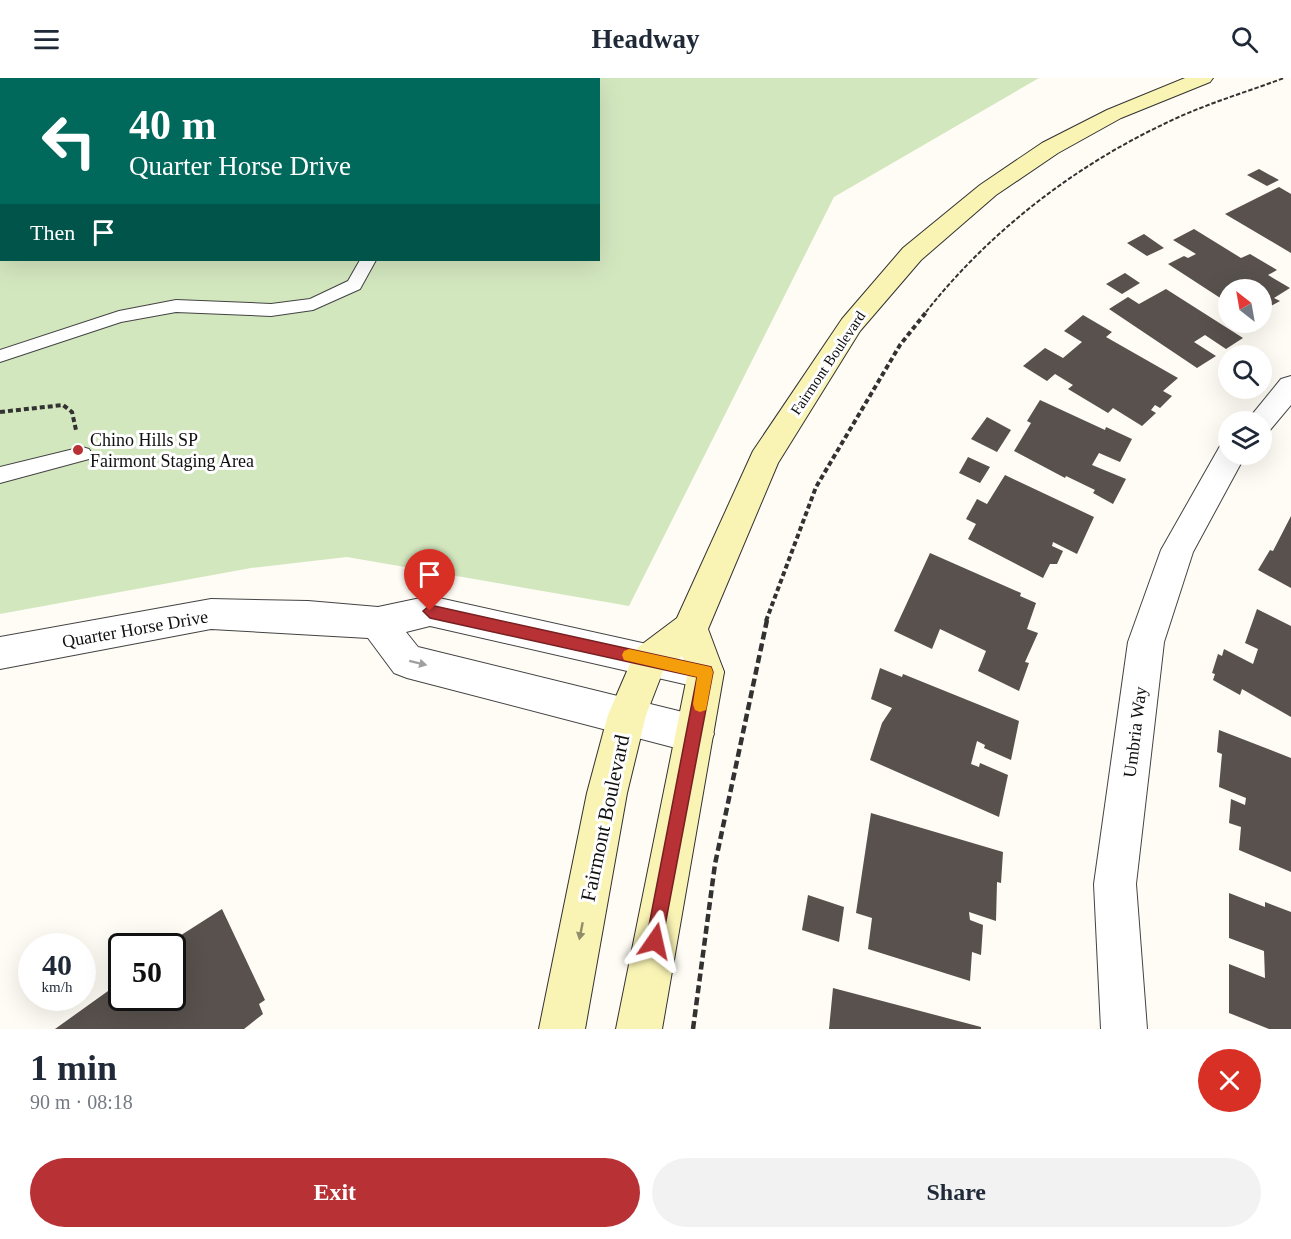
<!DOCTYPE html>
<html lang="en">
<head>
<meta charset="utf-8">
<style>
	:root { --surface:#fff; --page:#f2f2f3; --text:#1f2937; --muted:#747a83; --accent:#b73135 }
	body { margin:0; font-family:"Times New Roman",serif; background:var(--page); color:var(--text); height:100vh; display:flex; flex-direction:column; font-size:22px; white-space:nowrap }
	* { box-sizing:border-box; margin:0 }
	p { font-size:20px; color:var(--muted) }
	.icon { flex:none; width:33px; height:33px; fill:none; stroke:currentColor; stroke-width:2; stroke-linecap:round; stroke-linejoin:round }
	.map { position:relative; height:951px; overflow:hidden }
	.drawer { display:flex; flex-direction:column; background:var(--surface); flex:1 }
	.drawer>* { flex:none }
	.hud { position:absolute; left:0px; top:0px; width:600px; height:183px; box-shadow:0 6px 24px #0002; background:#00695c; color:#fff; overflow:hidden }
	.needle { width:39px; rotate:329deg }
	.controls { position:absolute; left:1218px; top:201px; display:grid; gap:12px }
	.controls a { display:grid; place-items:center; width:54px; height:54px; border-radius:50%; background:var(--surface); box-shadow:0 6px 24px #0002; font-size:30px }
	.speed { position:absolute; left:18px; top:855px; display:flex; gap:12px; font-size:30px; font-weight:700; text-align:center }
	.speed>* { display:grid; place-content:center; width:78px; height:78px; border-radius:50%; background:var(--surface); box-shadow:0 6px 24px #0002; line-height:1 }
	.speed small { font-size:15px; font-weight:400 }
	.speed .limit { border:3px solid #111; border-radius:9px; background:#fff; color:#111 }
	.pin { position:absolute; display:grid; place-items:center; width:51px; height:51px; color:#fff; margin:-62px -26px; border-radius:50% 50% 50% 0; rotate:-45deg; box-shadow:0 0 6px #0007 }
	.pin .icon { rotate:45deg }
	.me { position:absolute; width:66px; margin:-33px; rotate:11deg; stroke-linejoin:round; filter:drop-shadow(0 0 4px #0008) }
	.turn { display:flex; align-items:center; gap:21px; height:126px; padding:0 30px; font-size:27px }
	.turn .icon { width:78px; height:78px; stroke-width:2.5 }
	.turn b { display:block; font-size:42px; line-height:51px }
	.then { display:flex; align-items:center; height:57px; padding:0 30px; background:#0003; gap:12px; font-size:22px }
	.round { display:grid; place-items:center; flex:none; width:63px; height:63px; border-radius:32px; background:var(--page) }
	.overview { display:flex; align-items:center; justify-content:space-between; height:102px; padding:0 30px }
	h1 { font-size:36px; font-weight:800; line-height:45px }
	.cta { display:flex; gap:12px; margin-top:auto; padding:12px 30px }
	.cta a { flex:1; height:69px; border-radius:36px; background:var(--accent); color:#fff; font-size:24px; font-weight:800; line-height:69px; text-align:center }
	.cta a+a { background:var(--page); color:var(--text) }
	header { display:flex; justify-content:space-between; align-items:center; height:78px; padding:0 30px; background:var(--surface); font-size:27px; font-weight:800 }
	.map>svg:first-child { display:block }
	.green { fill:#d3e7bf; fill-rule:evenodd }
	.building { fill:#58514d }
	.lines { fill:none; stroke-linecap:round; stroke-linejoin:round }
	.lane-casing { stroke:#434343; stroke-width:2 }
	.street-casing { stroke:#434343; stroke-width:2 }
	.secondary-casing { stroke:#323232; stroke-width:2 }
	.path-far2 { stroke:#323232; stroke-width:2; stroke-dasharray:4.5 2; stroke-linecap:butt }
	.path-far1 { stroke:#323232; stroke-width:4; stroke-dasharray:5 3; stroke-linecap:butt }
	.path { stroke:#323232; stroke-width:4.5; stroke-dasharray:8 4; stroke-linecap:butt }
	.lane { fill:#fff; fill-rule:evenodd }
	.street { fill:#fff; fill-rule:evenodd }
	.secondary { fill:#f9f3b4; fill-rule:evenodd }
	.oneway { fill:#9f9f9f }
	.oneway2 { fill:#908d6a }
	.route { fill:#b73135; stroke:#772022; stroke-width:1.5 }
	.slow { fill:#f59e0b }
	.poi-dot { fill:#b73135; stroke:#fff; stroke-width:2 }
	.labels { text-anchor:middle; stroke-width:6; stroke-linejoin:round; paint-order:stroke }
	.far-street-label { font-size:15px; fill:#101010; stroke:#fff }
	.poi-label { font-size:18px; fill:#101010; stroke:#fff; text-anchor:start }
	.street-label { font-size:18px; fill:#101010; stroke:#fff }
	.near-street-label { font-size:21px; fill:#101010; stroke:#fff }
</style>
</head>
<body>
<header><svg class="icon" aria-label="menu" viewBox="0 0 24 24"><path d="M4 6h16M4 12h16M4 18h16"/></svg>Headway<svg class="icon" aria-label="search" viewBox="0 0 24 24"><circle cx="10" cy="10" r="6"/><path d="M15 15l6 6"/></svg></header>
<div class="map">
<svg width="1291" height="951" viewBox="0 0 1291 951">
	<rect width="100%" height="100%" fill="#fefcf4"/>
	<path class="green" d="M 0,0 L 1039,0 L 834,119 L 629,528 L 347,479 L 251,490 L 0,536 ZM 2,2 L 598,2 L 598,182 L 2,182 Z"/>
	<path class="building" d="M 1259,91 L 1279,102 L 1267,108 L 1247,97 Z
		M 1279,109 L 1291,116 L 1291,175 L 1225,136 Z
		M 1194,151 L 1241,180 L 1250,176 L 1277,192 L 1268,197 L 1290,210 L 1274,220 L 1280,223 L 1267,230 L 1262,226 L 1262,212 L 1228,212 L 1228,225 L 1168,186 L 1184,178 L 1188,180 L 1196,176 L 1173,162 Z
		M 1144,156 L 1164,170 L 1147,178 L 1127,165 Z
		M 1125,195 L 1140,205 L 1122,216 L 1106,206 Z
		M 1166,211 L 1243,260 L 1226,271 L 1205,257 L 1194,264 L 1216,278 L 1197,290 L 1109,231 L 1128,219 L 1139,226 Z
		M 1083,237 L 1112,254 L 1106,259 L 1178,300 L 1163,313 L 1172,318 L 1160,330 L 1155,327 L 1151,332 L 1156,335 L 1142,348 L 1113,330 L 1108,335 L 1068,311 L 1073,307 L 1055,296 L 1047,303 L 1023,288 L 1045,270 L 1063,280 L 1082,264 L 1064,253 Z
		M 1040,322 L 1105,352 L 1106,349 L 1132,361 L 1120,384 L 1099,375 L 1092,387 L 1126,401 L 1113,426 L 1093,415 L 1095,412 L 1066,398 L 1065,400 L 1014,373 L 1031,345 L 1027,343 Z
		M 987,339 L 1011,352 L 997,374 L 971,361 Z
		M 968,379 L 990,389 L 980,405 L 959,395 Z
		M 1005,397 L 1094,439 L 1077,476 L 1053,464 L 1052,468 L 1063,473 L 1057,486 L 1050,486 L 1043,500 L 968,461 L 976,446 L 966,441 L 977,421 L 987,426 Z
		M 1291,438 L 1291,510 L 1258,492 L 1270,472 L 1273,473 Z
		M 930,475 L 1021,515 L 1020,518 L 1036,525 L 1027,551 L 1038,555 L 1025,584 L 1029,585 L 1019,613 L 978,593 L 986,573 L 940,551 L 932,571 L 894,553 Z
		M 1257,531 L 1291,548 L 1291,639 L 1242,611 L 1240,617 L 1213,602 L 1215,596 L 1212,595 L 1218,576 L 1222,578 L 1224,571 L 1253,586 L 1258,571 L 1245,565 Z
		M 880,590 L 902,599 L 903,596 L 1019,643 L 1011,682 L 984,670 L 985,667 L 977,663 L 971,686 L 979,689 L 980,685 L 1008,697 L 999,739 L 870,682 L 882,645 L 892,630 L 871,621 Z
		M 1219,652 L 1291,680 L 1291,794 L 1239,772 L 1241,749 L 1229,745 L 1231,721 L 1245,727 L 1246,720 L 1219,709 L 1222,676 L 1217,674 Z
		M 871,735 L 1003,774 L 1001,805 L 997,804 L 996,843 L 969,834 L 970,842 L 983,847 L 981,877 L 972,874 L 970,903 L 868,871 L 872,840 L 856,835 Z
		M 1229,815 L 1265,829 L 1265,824 L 1291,834 L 1291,951 L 1269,951 L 1229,935 L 1229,886 L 1265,900 L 1264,873 L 1229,860 Z
		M 808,817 L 844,829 L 839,864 L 802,852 Z
		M 222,831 L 265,922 L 259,926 L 263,936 L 244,951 L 55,951 L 122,903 L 122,920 L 172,920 L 172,868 L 164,868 Z
		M 833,910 L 981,949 L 981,951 L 829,951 Z"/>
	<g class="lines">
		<g class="lane-casing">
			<path id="lane" d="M 0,110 L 2,110 L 2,118 L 0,118 Z
				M 360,182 L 376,182 L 360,211 L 313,232 L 271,238 L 176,234 L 121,244 L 0,284 L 0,272 L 119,233 L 176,222 L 271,226 L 310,221 L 348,203 Z
				M 82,369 L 89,371 L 92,376 L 89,381 L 0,405 L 0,389 Z"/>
		</g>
		<g class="street-casing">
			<path id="street" d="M 1291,298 L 1291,327 L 1270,352 L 1262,355 L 1262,344 L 1246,344 L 1281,301 Z
				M 1228,365 L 1228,376 L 1246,376 L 1193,474 L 1164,564 L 1136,806 L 1147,951 L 1101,951 L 1094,806 L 1128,564 L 1161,472 L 1220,368 Z
				M 430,518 L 719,582 L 724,594 L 719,606 L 706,611 L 430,548 L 406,554 L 418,569 L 695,637 L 708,643 L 714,656 L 708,669 L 695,675 L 407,600 L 394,595 L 368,560 L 211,551 L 0,591 L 0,559 L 211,521 L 308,523 L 378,529 Z"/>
		</g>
		<g class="secondary-casing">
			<path id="secondary" d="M 1185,0 L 1213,0 L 1210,4 L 1121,40 L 1058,75 L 996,117 L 921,182 L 860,253 L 778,385 L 708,551 L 724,594 L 662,951 L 616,951 L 688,594 L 682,578 L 663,593 L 646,637 L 627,715 L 585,951 L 539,951 L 587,715 L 608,637 L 637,570 L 677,540 L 753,373 L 842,241 L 903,170 L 980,107 L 1042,65 L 1107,32 Z"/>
		</g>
		<path class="path-far2" d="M 926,234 C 988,155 1073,89 1164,46 C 1202,27 1244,15 1284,0"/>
		<path class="path-far1" d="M 0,334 L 63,327 L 72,334 L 76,352
			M 766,543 L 816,409 L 900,267 L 927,233"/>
		<path class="path" d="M 693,951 L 715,786 L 767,542"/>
		<use href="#lane" class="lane"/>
		<use href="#street" class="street"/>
		<use href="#secondary" class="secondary"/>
	</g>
	<defs><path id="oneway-solid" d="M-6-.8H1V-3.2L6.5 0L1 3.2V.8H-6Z" transform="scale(1.5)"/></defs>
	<use class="oneway" href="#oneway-solid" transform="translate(418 585) rotate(14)"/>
	<use class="oneway2" href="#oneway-solid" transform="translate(581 853) rotate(101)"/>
	<path class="route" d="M 430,527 L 711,589 L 713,594 L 661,869 L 655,872 L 648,869 L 646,863 L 697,599 L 430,540 L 423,533 Z"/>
	<path class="slow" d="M 629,571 L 711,589 L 713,594 L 706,632 L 700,634 L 695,632 L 693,626 L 697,599 L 624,582 L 622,577 L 624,573 Z"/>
	<circle class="poi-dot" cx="78" cy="372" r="6"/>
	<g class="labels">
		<g class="far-street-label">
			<text transform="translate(828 285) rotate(-56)" y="5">Fairmont Boulevard</text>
		</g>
		<g class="poi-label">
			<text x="90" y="368">Chino Hills SP<tspan x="90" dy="21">Fairmont Staging Area</tspan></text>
		</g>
		<g class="street-label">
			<text transform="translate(135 551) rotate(-10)" y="6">Quarter Horse Drive</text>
			<text transform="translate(1135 654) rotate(-83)" y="6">Umbria Way</text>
		</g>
		<g class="near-street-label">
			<text transform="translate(605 740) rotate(-78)" y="7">Fairmont Boulevard</text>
		</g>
	</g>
</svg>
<div class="controls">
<a><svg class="needle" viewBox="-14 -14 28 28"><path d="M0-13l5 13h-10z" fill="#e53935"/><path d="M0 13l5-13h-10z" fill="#747a83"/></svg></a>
<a><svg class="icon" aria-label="search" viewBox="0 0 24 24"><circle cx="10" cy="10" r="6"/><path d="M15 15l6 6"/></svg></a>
<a><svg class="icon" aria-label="layers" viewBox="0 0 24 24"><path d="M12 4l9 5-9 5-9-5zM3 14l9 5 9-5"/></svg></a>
</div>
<div class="speed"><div>40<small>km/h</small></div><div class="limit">50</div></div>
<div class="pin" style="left:430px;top:533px;background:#d93025"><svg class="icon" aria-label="arrive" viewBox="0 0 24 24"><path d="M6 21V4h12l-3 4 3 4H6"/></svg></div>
<svg class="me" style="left:655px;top:863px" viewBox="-20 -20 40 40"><path d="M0-17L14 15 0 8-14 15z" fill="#b73135" stroke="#fff" stroke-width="4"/></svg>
<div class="hud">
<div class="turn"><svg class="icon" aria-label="left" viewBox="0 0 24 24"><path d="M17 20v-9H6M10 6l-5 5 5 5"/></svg><div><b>40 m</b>Quarter Horse Drive</div></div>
<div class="then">Then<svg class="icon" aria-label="arrive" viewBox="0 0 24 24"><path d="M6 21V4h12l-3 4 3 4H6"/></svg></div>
</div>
</div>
<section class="drawer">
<div class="overview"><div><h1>1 min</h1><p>90 m · 08:18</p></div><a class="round" style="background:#d93025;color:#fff"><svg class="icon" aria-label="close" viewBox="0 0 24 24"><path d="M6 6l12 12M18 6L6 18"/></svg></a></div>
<div class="cta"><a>Exit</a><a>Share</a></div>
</section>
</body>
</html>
